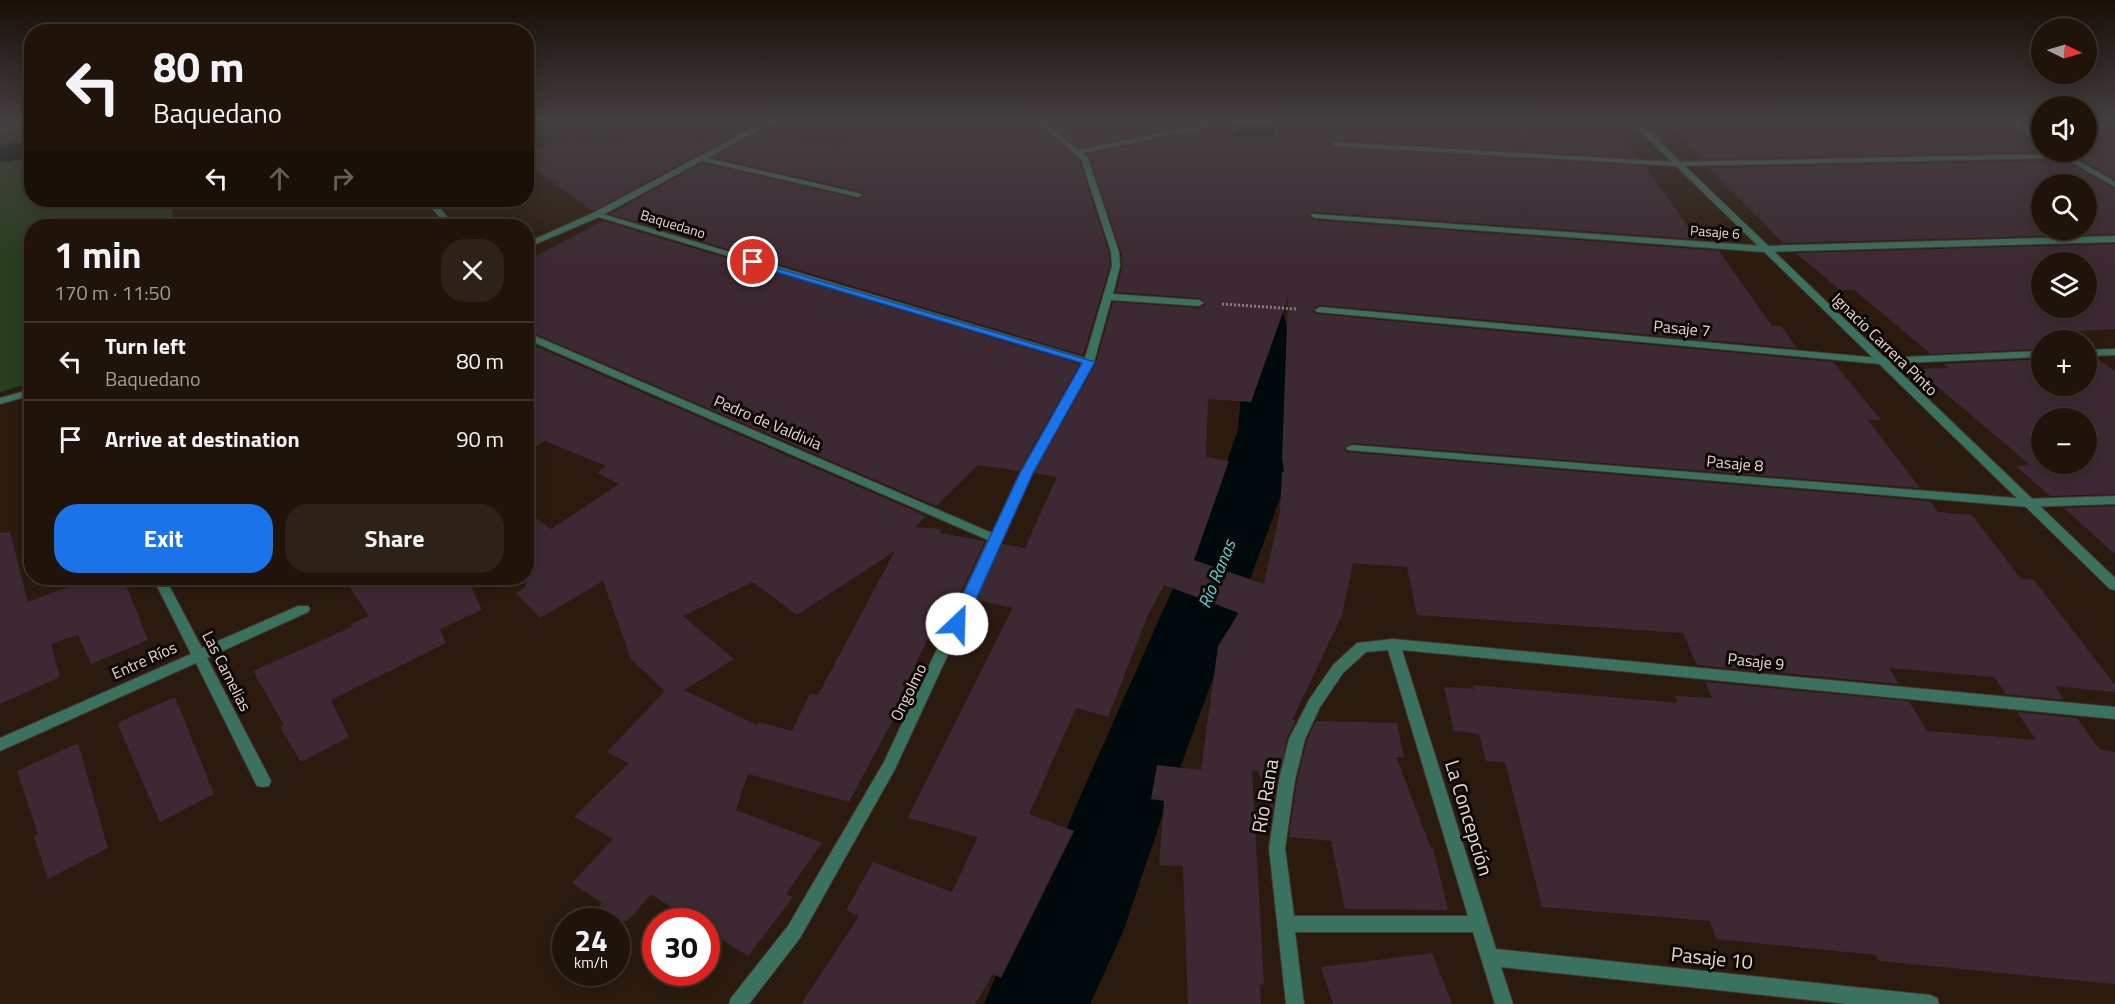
<!DOCTYPE html>
<html lang="en">
<head>
<meta charset="utf-8">
<style>
	:root { --surface:#20140a; --page:#2d2118; --text:#f1f3f6; --muted:#a29e9c; --line:#3d332b; --accent:#1a73e8 }
	body { margin:0; font-family:"Titillium Web",sans-serif; background:var(--page); color:var(--text); height:100vh; display:flex; flex-direction:column; font-size:22px; white-space:nowrap }
	* { box-sizing:border-box; margin:0 }
	p { font-size:20px; color:var(--muted) }
	.icon { flex:none; width:33px; height:33px; fill:none; stroke:currentColor; stroke-width:2; stroke-linecap:round; stroke-linejoin:round }
	.map { position:relative; flex:1; overflow:hidden }
	.sheet { position:absolute; left:24px; top:219px; width:510px; height:366px; display:flex; flex-direction:column; background:var(--surface); border-radius:24px; box-shadow:0 3px 15px #0003,0 0 0 2px var(--line) }
	.sheet>* { flex:none }
	.top-card { position:absolute; left:24px; top:24px; width:510px; height:183px; border-radius:24px; box-shadow:0 3px 15px #0003,0 0 0 2px var(--line); background:#20140a; color:var(--text); overflow:hidden }
	.needle { width:39px; rotate:95deg }
	.fabs { position:absolute; left:2031px; top:18px; display:grid; gap:12px }
	.fabs a { display:grid; place-items:center; width:66px; height:66px; border-radius:50%; background:var(--surface); box-shadow:0 3px 15px #0003,0 0 0 2px var(--line); font-size:30px }
	.speed { position:absolute; left:552px; top:908px; display:flex; gap:12px; font-size:30px; font-weight:700; text-align:center }
	.speed>* { display:grid; place-content:center; width:78px; height:78px; border-radius:50%; background:var(--surface); box-shadow:0 3px 15px #0003,0 0 0 2px var(--line); line-height:1 }
	.speed small { font-size:15px; font-weight:400 }
	.speed .limit { border:9px solid #d22; background:#fff; color:#111 }
	.pin { position:absolute; display:grid; place-items:center; width:51px; height:51px; color:#fff; margin:-26px; border:3px solid #fff; border-radius:50%; box-shadow:0 2px 6px #0007 }
	.me { position:absolute; width:66px; margin:-33px; rotate:24deg; stroke-linejoin:round; filter:drop-shadow(0 0 4px #0008) }
	.turn { display:flex; align-items:center; gap:21px; height:126px; padding:0 30px; font-size:27px }
	.turn .icon { width:78px; height:78px; stroke-width:2.5 }
	.turn b { display:block; font-size:42px; line-height:51px }
	.lanes { display:flex; align-items:center; height:57px; padding:0 30px; background:#0003; justify-content:center; gap:30px; direction:ltr }
	.lanes .off { opacity:.35 }
	.round { display:grid; place-items:center; flex:none; width:63px; height:63px; border-radius:24px; background:var(--page) }
	.headline { display:flex; align-items:center; justify-content:space-between; height:102px; padding:0 30px }
	h1 { font-size:36px; font-weight:700; line-height:45px }
	.button { display:flex; gap:12px; margin-top:auto; padding:12px 30px }
	.button a { flex:1; height:69px; border-radius:24px; background:var(--accent); color:#fff; font-size:24px; font-weight:700; line-height:69px; text-align:center }
	.button a+a { background:var(--page); color:var(--text) }
	ul { padding:0; list-style:none }
	li { display:flex; align-items:center; gap:18px; height:78px; padding:0 30px; border-top:2px solid var(--line) }
	li div { flex:1 }
	li b { display:block; font-size:22px }
	li em { font-style:normal }
	.map>svg:first-child { display:block }
	.green { fill:#293f20 }
	.water { fill:#00090c }
	.lines { fill:none; stroke-linecap:round; stroke-linejoin:round }
	.river { fill:#00090c; fill-rule:evenodd }
	.building { fill:#3d2933; fill-rule:evenodd }
	.service-casing { stroke:#453529; stroke-width:2 }
	.minor-casing { stroke:#453529; stroke-width:2 }
	.tertiary-casing { stroke:#453529; stroke-width:2 }
	.path { stroke:#8a7c72; stroke-width:3; stroke-dasharray:2 2; stroke-linecap:butt }
	.service { fill:#3b715f; fill-rule:evenodd }
	.minor { fill:#3b715f; fill-rule:evenodd }
	.tertiary { fill:#3b715f; fill-rule:evenodd }
	.route { fill:#1a73e8; stroke:#114b97; stroke-width:1.5 }
	.labels { text-anchor:middle; stroke-width:6; stroke-linejoin:round; paint-order:stroke }
	.far-street-label { font-size:14px; fill:#e4d8d0; stroke:#0e0703 }
	.street-label { font-size:16px; fill:#e4d8d0; stroke:#0e0703 }
	.water-label { font-size:18px; font-style:italic; fill:#53d6e1; stroke:#0e0703 }
	.near-street-label { font-size:20px; fill:#e4d8d0; stroke:#0e0703 }
</style>
</head>
<body>
<div class="map">
<svg width="2115" height="1004" viewBox="0 0 2115 1004">
	<rect width="100%" height="100%" fill="#2b1b0e"/>
	<path class="green" d="M 31,125 L 32,200 L 172,200 L 173,226 L 32,226 L 31,383 L 0,392 L 0,127 Z"/>
	<path class="water" d="M 31,141 L 31,158 L 0,162 L 0,145 Z"/>
	<g class="lines">
		<path class="river" d="M 1239,122 L 1279,122 L 1270,152 L 1265,222 L 1267,263 L 1292,343 L 1302,385 L 1300,429 L 1285,485 L 1165,808 L 1123,932 L 1090,1004 L 984,1004 L 999,968 L 1034,908 L 1075,808 L 1219,485 L 1238,429 L 1242,385 L 1236,343 L 1217,263 L 1217,222 L 1228,152 Z"/>
	</g>
	<path class="building" d="M 634,122 L 696,122 L 692,140 L 728,138 L 593,211 L 526,163 L 526,150 L 576,138 L 581,144 L 629,139 Z
		M 877,122 L 1035,122 L 1079,160 L 1109,252 L 1110,266 L 1083,355 L 610,214 L 702,163 L 859,199 L 864,194 L 859,191 L 713,157 L 749,137 L 764,134 L 837,146 Z
		M 1049,122 L 1126,122 L 1145,134 L 1079,148 Z
		M 1272,122 L 1613,122 L 1638,158 L 1333,140 L 1331,146 L 1645,166 L 1697,239 L 1312,212 L 1309,217 L 1315,220 L 1719,251 L 1772,326 L 1781,326 L 1797,348 L 1320,305 L 1314,308 L 1313,312 L 1317,314 L 1833,362 L 1881,420 L 1867,419 L 1920,488 L 1352,443 L 1344,448 L 1346,452 L 1930,501 L 1938,512 L 1972,515 L 2021,579 L 2034,580 L 2115,685 L 2115,692 L 2055,686 L 2064,700 L 2006,694 L 1994,677 L 1889,668 L 1899,684 L 1697,665 L 1683,633 L 1417,615 L 1407,567 L 1353,563 L 1342,615 L 1292,720 L 1296,720 L 1287,738 L 1272,813 L 1258,770 L 1252,771 L 1264,985 L 1260,984 L 1261,1004 L 1188,1004 L 1183,866 L 1159,865 L 1164,801 L 1151,799 L 1157,765 L 1201,770 L 1218,646 L 1239,613 L 1164,585 L 1147,617 L 1108,717 L 1076,708 L 1029,814 L 1074,831 L 1001,978 L 993,974 L 975,1004 L 801,1004 L 859,916 L 846,910 L 873,862 L 952,892 L 978,837 L 908,818 L 1013,608 L 976,600 L 1002,544 L 1025,548 L 1057,477 L 1034,473 L 1096,363 L 1113,302 L 1199,308 L 1206,304 L 1199,298 L 1116,292 L 1122,267 L 1121,252 L 1088,154 L 1199,131 L 1204,136 L 1223,132 L 1227,136 L 1274,136 ZM 1288,298 L 1282,459 L 1284,472 L 1282,472 L 1280,512 L 1264,584 L 1194,560 L 1229,461 L 1206,457 L 1208,399 L 1251,402 Z
		M 1666,122 L 2004,122 L 2042,145 L 2042,152 L 2054,152 L 1701,159 Z
		M 2091,129 L 2115,137 L 2115,179 L 2068,152 L 2086,152 L 2086,130 Z
		M 2063,160 L 2115,189 L 2115,234 L 1783,243 L 1709,168 ZM 2042,184 L 2086,184 L 2086,230 L 2042,230 Z
		M 603,221 L 1080,364 L 1019,471 L 978,465 L 936,506 L 526,330 L 526,261 Z
		M 2115,244 L 2115,329 L 2059,332 L 2071,340 L 2042,340 L 2042,349 L 1931,354 L 1854,290 L 1840,290 L 1796,253 ZM 2042,262 L 2086,262 L 2086,308 L 2042,308 Z
		M 526,342 L 926,516 L 915,527 L 942,529 L 940,533 L 985,541 L 959,596 L 950,594 L 916,663 L 922,665 L 849,802 L 748,774 L 736,810 L 822,843 L 786,894 L 793,897 L 748,956 L 706,930 L 706,921 L 693,921 L 651,894 L 628,921 L 585,921 L 602,903 L 572,883 L 613,839 L 574,817 L 629,763 L 607,752 L 665,691 L 631,659 L 603,581 L 540,618 L 516,593 L 526,587 L 526,511 L 551,529 L 619,484 L 597,473 L 606,466 L 545,441 L 526,452 ZM 895,551 L 818,695 L 810,694 L 792,731 L 759,722 L 757,725 L 684,690 L 734,659 L 683,616 L 753,582 L 797,615 Z
		M 2086,358 L 2097,358 L 2115,371 L 2115,494 L 2050,496 L 2016,466 L 2030,465 L 1917,369 L 1949,368 L 1943,364 L 2042,359 L 2042,386 L 2086,386 ZM 2042,418 L 2086,418 L 2086,464 L 2042,464 Z
		M 2115,506 L 2115,554 L 2064,508 Z
		M 10,532 L 28,602 L 91,578 L 123,578 L 148,640 L 91,664 L 78,635 L 51,644 L 60,677 L 0,704 L 0,533 Z
		M 343,578 L 467,578 L 482,610 L 440,629 L 446,643 L 331,700 L 349,737 L 301,762 L 280,727 L 284,725 L 253,671 L 352,627 L 351,624 L 369,616 Z
		M 1705,682 L 1909,701 L 1927,731 L 2036,740 L 2017,712 L 2077,718 L 2100,750 L 2115,752 L 2115,984 L 1879,961 L 1876,955 L 1716,939 L 1710,921 L 1542,907 L 1505,762 L 1486,761 L 1479,734 L 1454,731 L 1444,687 L 1474,689 L 1473,685 L 1678,703 L 1675,696 L 1712,698 Z
		M 175,697 L 214,794 L 160,822 L 118,725 L 121,721 Z
		M 1316,721 L 1397,723 L 1404,757 L 1396,757 L 1431,848 L 1433,848 L 1448,910 L 1345,909 L 1331,841 L 1289,837 L 1297,780 L 1307,740 Z
		M 78,743 L 108,848 L 48,879 L 34,836 L 38,834 L 17,771 Z
		M 1432,953 L 1452,1004 L 1333,1004 L 1321,967 Z"/>
	<g class="lines">
		<g class="service-casing">
			<path id="service" d="M 32,124 L 32,128 L 0,130 L 0,126 Z"/>
		</g>
		<g class="minor-casing">
			<path id="minor" d="M 1037,122 L 1045,122 L 1078,150 L 1215,122 L 1215,126 L 1212,126 L 1083,153 L 1088,158 L 1119,252 L 1120,266 L 1113,294 L 1199,300 L 1204,303 L 1199,306 L 1111,300 L 1094,362 L 1032,473 L 895,769 L 800,938 L 749,1004 L 729,1004 L 731,998 L 788,926 L 884,762 L 988,540 L 526,339 L 526,332 L 992,533 L 1020,473 L 1083,363 L 592,215 L 599,213 L 1085,358 L 1112,266 L 1111,252 L 1081,159 Z
				M 2006,122 L 2015,122 L 2042,138 L 2042,143 Z
				M 2086,122 L 2094,122 L 2086,125 Z
				M 1333,142 L 1675,162 L 2057,154 L 2056,152 L 2064,152 L 2115,182 L 2115,187 L 2064,158 L 1675,166 L 1336,146 L 1333,146 Z
				M 698,156 L 858,193 L 862,195 L 858,197 L 698,160 Z
				M 426,200 L 434,200 L 454,226 L 446,226 Z
				M 1312,214 L 1764,246 L 2115,236 L 2115,242 L 1764,252 L 1315,218 L 1311,216 Z
				M 1320,307 L 1880,358 L 2042,351 L 2042,357 L 1880,364 L 1317,312 L 1315,310 Z
				M 2115,349 L 2115,355 L 2086,356 L 2086,350 Z
				M 1352,445 L 2028,499 L 2115,496 L 2115,504 L 2028,507 L 1348,450 L 1346,448 Z
				M 153,578 L 165,578 L 202,648 L 298,606 L 308,606 L 310,609 L 308,612 L 207,658 L 271,781 L 269,786 L 263,787 L 257,786 L 196,663 L 0,751 L 0,738 L 191,654 Z
				M 1393,639 L 2115,707 L 2115,719 L 1402,650 L 1496,949 L 1930,995 L 1937,998 L 1939,1004 L 1847,1004 L 1501,967 L 1513,1004 L 1495,1004 L 1473,932 L 1295,932 L 1304,1004 L 1286,1004 L 1269,848 L 1279,780 L 1289,739 L 1309,700 L 1333,665 L 1357,643 ZM 1388,650 L 1468,916 L 1294,916 L 1285,848 L 1295,780 L 1305,739 L 1320,707 L 1343,673 L 1366,652 Z"/>
		</g>
		<g class="tertiary-casing">
			<path id="tertiary" d="M 764,122 L 773,122 L 599,217 L 526,248 L 526,243 L 593,213 Z
				M 1631,122 L 1639,122 L 2115,578 L 2115,590 L 2110,589 Z
				M 32,389 L 32,395 L 0,404 L 0,398 Z"/>
		</g>
		<path class="path" d="M 1222,304 L 1296,309"/>
		<use href="#service" class="service"/>
		<use href="#minor" class="minor"/>
		<use href="#tertiary" class="tertiary"/>
	</g>
	<linearGradient id="sky" x2="0" y2="1"><stop stop-color="#180f08"/><stop offset="0.46" stop-color="#443f41"/><stop offset="1" stop-color="#443f41" stop-opacity="0"/></linearGradient>
	<rect width="2115" height="263" fill="url(#sky)"/>
	<path class="route" d="M 749,260 L 1095,362 L 1033,473 L 963,628 L 957,630 L 949,624 L 1020,473 L 1082,363 L 749,264 Z"/>
	<g class="labels">
		<g class="far-street-label">
			<text transform="translate(673 224) rotate(17)" y="5">Baquedano</text>
			<text transform="translate(1715 232) rotate(4)" y="5">Pasaje 6</text>
		</g>
		<g class="street-label">
			<text transform="translate(1682 328) rotate(5)" y="6">Pasaje 7</text>
			<text transform="translate(1885 344) rotate(44)" y="6">Ignacio Carrera Pinto</text>
			<text transform="translate(768 422) rotate(23)" y="6">Pedro de Valdivia</text>
			<text transform="translate(1735 463) rotate(5)" y="6">Pasaje 8</text>
			<text transform="translate(144 660) rotate(-24)" y="6">Entre Ríos</text>
			<text transform="translate(1756 661) rotate(6)" y="6">Pasaje 9</text>
			<text transform="translate(227 671) rotate(63)" y="6">Las Camelias</text>
			<text transform="translate(908 692) rotate(-64)" y="6">Ongolmo</text>
		</g>
		<g class="water-label">
			<text transform="translate(1217 574) rotate(-68)" y="6">Río Ranas</text>
		</g>
		<g class="near-street-label">
			<text transform="translate(1265 796) rotate(-80)" y="7">Río Rana</text>
			<text transform="translate(1469 818) rotate(73)" y="7">La Concepción</text>
			<text transform="translate(1712 958) rotate(6)" y="7">Pasaje 10</text>
		</g>
	</g>
</svg>
<div class="fabs">
<a><svg class="needle" viewBox="-14 -14 28 28"><path d="M0-13l5 13h-10z" fill="#e53935"/><path d="M0 13l5-13h-10z" fill="#a29e9c"/></svg></a>
<a><svg class="icon" aria-label="sound" viewBox="0 0 24 24"><path d="M4 9h4l5-4v14l-5-4H4zM17 9q2 3 0 6"/></svg></a>
<a><svg class="icon" aria-label="search" viewBox="0 0 24 24"><circle cx="10" cy="10" r="6"/><path d="M15 15l6 6"/></svg></a>
<a><svg class="icon" aria-label="layers" viewBox="0 0 24 24"><path d="M12 4l9 5-9 5-9-5zM3 14l9 5 9-5"/></svg></a>
<a>+</a>
<a>−</a>
</div>
<div class="speed"><div>24<small>km/h</small></div><div class="limit">30</div></div>
<div class="pin" style="left:753px;top:262px;background:#d93025"><svg class="icon" aria-label="arrive" viewBox="0 0 24 24"><path d="M6 21V4h12l-3 4 3 4H6"/></svg></div>
<svg class="me" style="left:957px;top:624px" viewBox="-20 -20 40 40"><circle r="19" fill="#fff"/><path d="M0-13L10 11 0 6-10 11z" fill="#1a73e8"/></svg>
<div class="top-card">
<div class="turn"><svg class="icon" aria-label="left" viewBox="0 0 24 24"><path d="M17 20v-9H6M10 6l-5 5 5 5"/></svg><div><b>80 m</b>Baquedano</div></div>
<div class="lanes"><svg class="icon" aria-label="left" viewBox="0 0 24 24"><path d="M17 20v-9H6M10 6l-5 5 5 5"/></svg><svg class="icon off" aria-label="ahead" viewBox="0 0 24 24"><path d="M12 20V5M6 11l6-6 6 6"/></svg><svg class="icon off" aria-label="right" viewBox="0 0 24 24"><path d="M7 20v-9h11M14 6l5 5-5 5"/></svg></div>
</div>
<section class="sheet">
<div class="headline"><div><h1>1 min</h1><p>170 m · 11:50</p></div><a class="round"><svg class="icon" aria-label="close" viewBox="0 0 24 24"><path d="M6 6l12 12M18 6L6 18"/></svg></a></div>
<ul>
<li><svg class="icon" aria-label="left" viewBox="0 0 24 24"><path d="M17 20v-9H6M10 6l-5 5 5 5"/></svg><div><b>Turn left</b><p>Baquedano</p></div><em>80 m</em></li>
<li><svg class="icon" aria-label="arrive" viewBox="0 0 24 24"><path d="M6 21V4h12l-3 4 3 4H6"/></svg><div><b>Arrive at destination</b></div><em>90 m</em></li>
</ul>
<div class="button"><a>Exit</a><a>Share</a></div>
</section>
</div>
</body>
</html>
